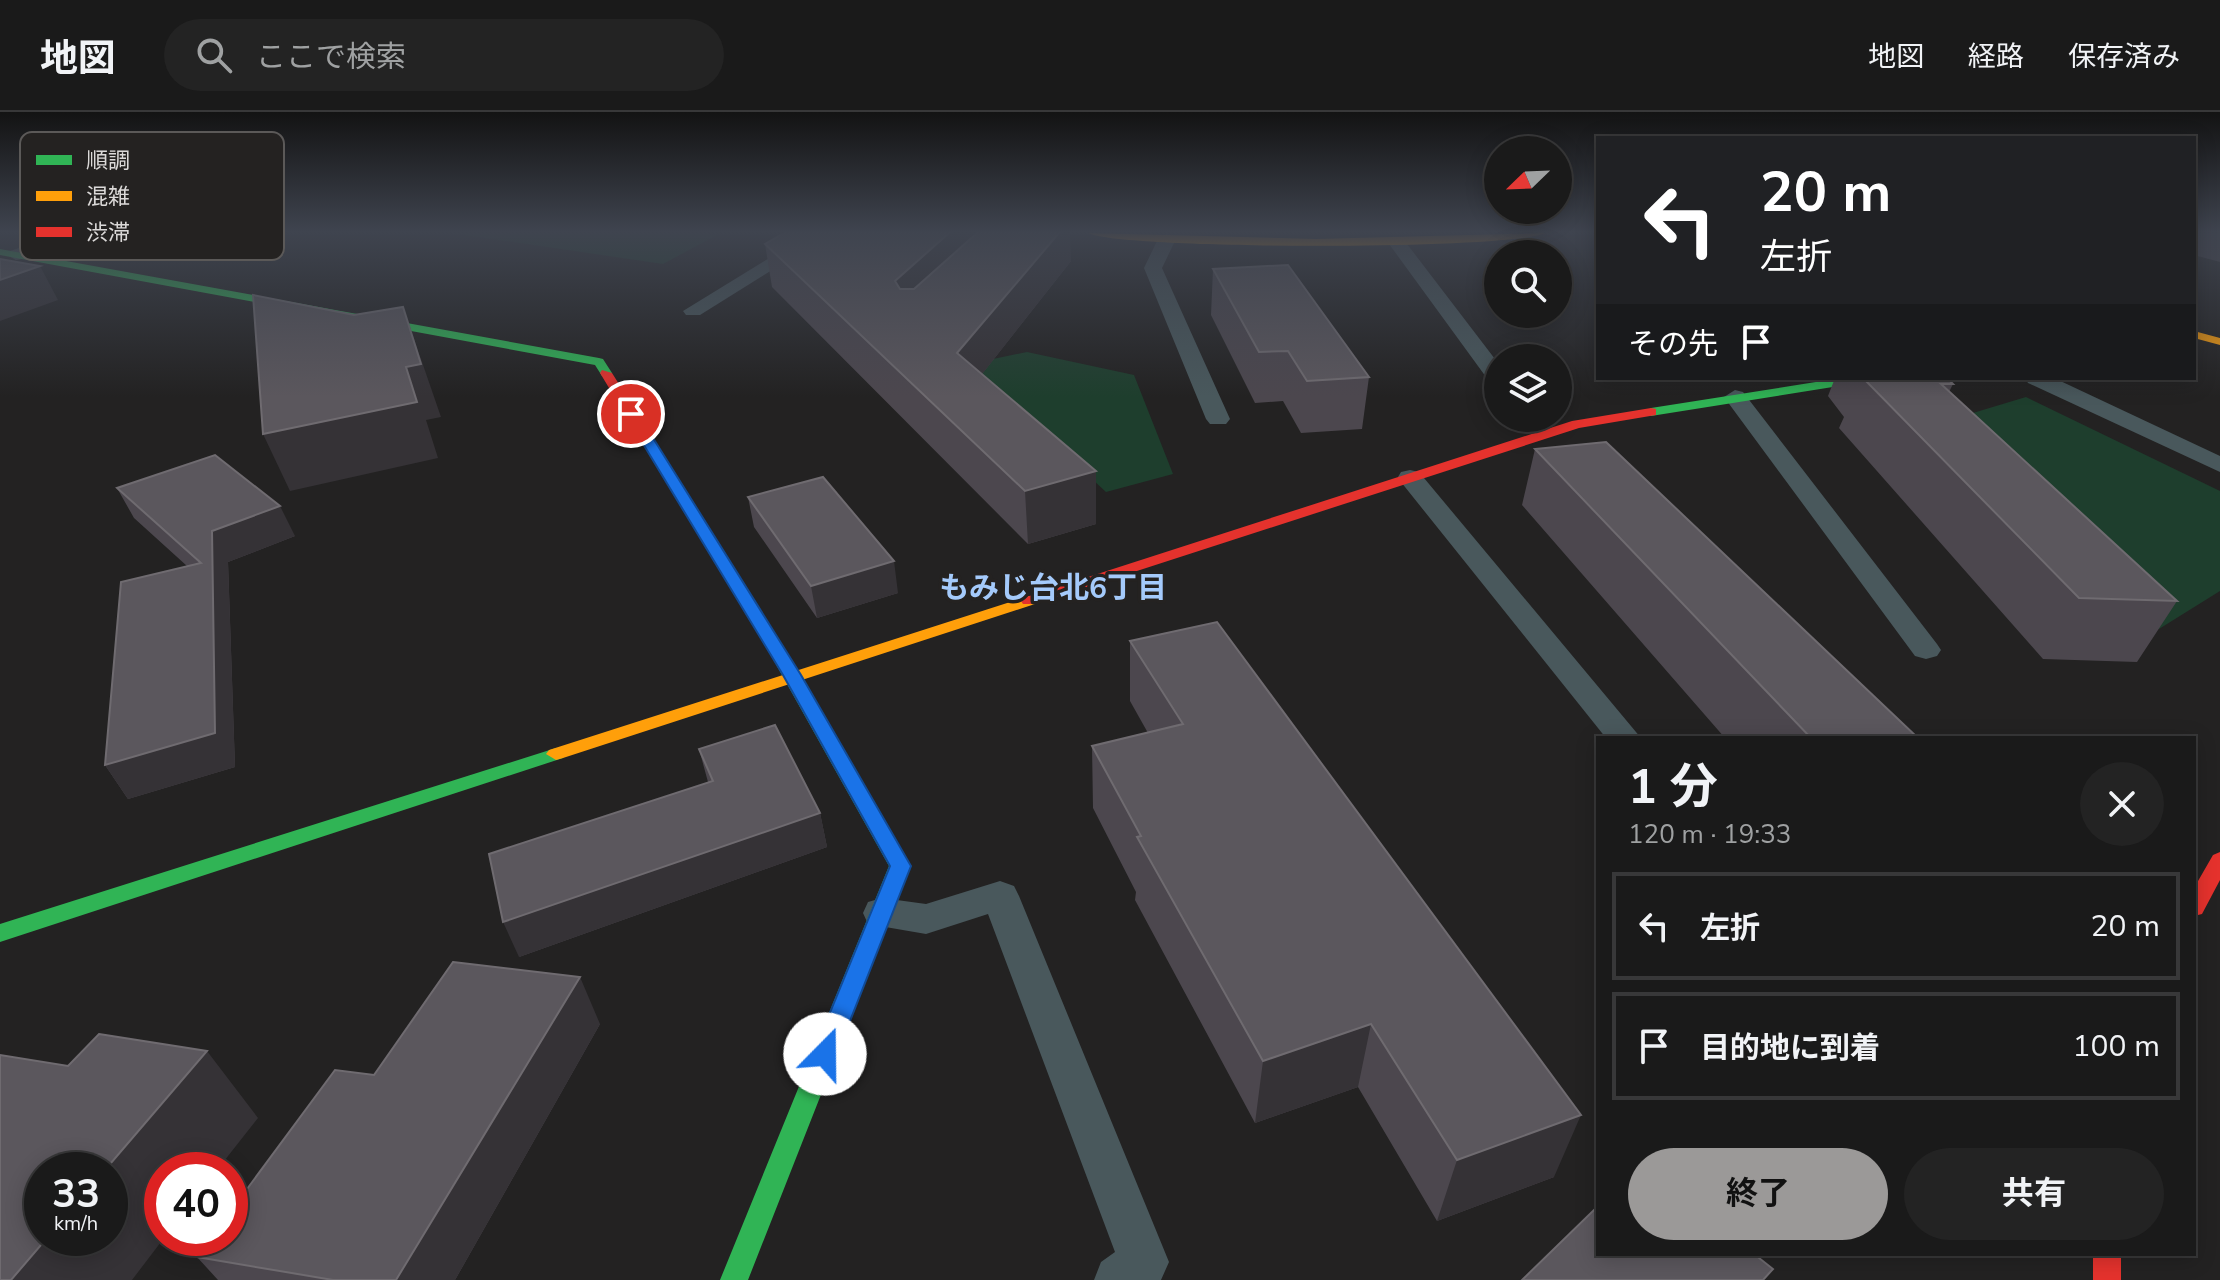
<!DOCTYPE html>
<html lang="ja">
<head>
<meta charset="utf-8">
<style>
	:root { --surface:#1a1a1a; --page:#232323; --text:#f1f3f6; --muted:#9fa1a2; --line:#383839; --accent:#9b9998 }
	body { margin:0; font-family:"Nunito Sans","Noto Sans JP",sans-serif; background:var(--page); color:var(--text); height:100vh; display:flex; flex-direction:column; font-size:30px; white-space:nowrap }
	* { box-sizing:border-box; margin:0 }
	p { font-size:26px; color:var(--muted) }
	.icon { flex:none; width:44px; height:44px; fill:none; stroke:currentColor; stroke-width:2; stroke-linecap:round; stroke-linejoin:round }
	.map { position:relative; flex:1; overflow:hidden }
	.details { position:absolute; left:1596px; top:624px; width:600px; height:520px; display:flex; flex-direction:column; background:var(--surface); border-radius:0px; box-shadow:0 4px 20px #0003,0 0 0 2px var(--line) }
	.details>* { flex:none }
	.top-card { position:absolute; left:1596px; top:24px; width:600px; height:244px; border-radius:0px; box-shadow:0 4px 20px #0003,0 0 0 2px var(--line); background:#202124; color:#fff; overflow:hidden }
	.needle { width:52px; rotate:247deg }
	.fabs { position:absolute; left:1484px; top:24px; display:grid; gap:16px }
	.fabs a { display:grid; place-items:center; width:88px; height:88px; border-radius:50%; background:var(--surface); box-shadow:0 4px 20px #0003,0 0 0 2px var(--line); font-size:40px }
	.speed { position:absolute; left:24px; top:1040px; display:flex; gap:16px; font-size:40px; font-weight:700; text-align:center }
	.speed>* { display:grid; place-content:center; width:104px; height:104px; border-radius:50%; background:var(--surface); box-shadow:0 4px 20px #0003,0 0 0 2px var(--line); line-height:1 }
	.speed small { font-size:20px; font-weight:400 }
	.speed .limit { border:12px solid #d22; background:#fff; color:#111 }
	.pin { position:absolute; display:grid; place-items:center; width:68px; height:68px; color:#fff; margin:-34px; border:4px solid #fff; border-radius:50%; box-shadow:0 2px 8px #0007 }
	.me { position:absolute; width:88px; margin:-44px; rotate:22deg; stroke-linejoin:round; filter:drop-shadow(0 0 6px #0008) }
	.turn { display:flex; align-items:center; gap:28px; height:168px; padding:0 32px; font-size:36px }
	.turn .icon { width:104px; height:104px; stroke-width:2.5 }
	.turn b { display:block; font-size:56px; line-height:68px }
	.then { display:flex; align-items:center; height:76px; padding:0 32px; background:#0003; gap:16px; font-size:30px }
	.round { display:grid; place-items:center; flex:none; width:84px; height:84px; border-radius:42px; background:var(--page) }
	.summary { display:flex; align-items:center; justify-content:space-between; height:136px; padding:0 32px }
	h1 { font-size:48px; font-weight:700; line-height:60px }
	.primary-button { display:flex; gap:16px; margin-top:auto; padding:16px 32px }
	.primary-button a { flex:1; height:92px; border-radius:48px; background:var(--accent); color:#111; font-size:32px; font-weight:700; line-height:92px; text-align:center }
	.primary-button a+a { background:var(--page); color:var(--text) }
	ul { padding:0; list-style:none }
	li { display:flex; align-items:center; gap:24px; height:108px; margin:0 16px 12px; padding:0 16px; border:4px solid var(--line); border-radius:0px }
	li div { flex:1 }
	li b { display:block; font-size:30px }
	li em { font-style:normal }
	header { display:flex; align-items:center; gap:48px; box-sizing:border-box; height:112px; padding:0 40px; background:var(--surface); border-bottom:2px solid var(--line) }
	header strong { font-size:38px }
	nav { display:flex; gap:44px; margin-inline-start:auto; font-size:28px }
	.search { width:560px; height:72px; background:var(--page); display:flex; align-items:center; gap:20px; box-sizing:border-box; padding:0 28px; border-radius:44px; color:var(--muted); font-size:30px }
	.map>svg:first-child { display:block }
	.green { fill:#1e3e2d }
	.lines { fill:none; stroke-linecap:round; stroke-linejoin:round }
	.lane { fill:#49585c; fill-rule:evenodd }
	.fast { fill:#30b455; fill-rule:evenodd }
	.slow { fill:#ff9f0a; fill-rule:evenodd }
	.jam { fill:#e5322d; fill-rule:evenodd }
	.wall { fill:#4c474e }
	.shaded-wall { fill:#353236 }
	.building { fill:#5b575d; stroke:#6f6b70; stroke-width:2 }
	.route { fill:#1a73e8; stroke:#114b97; stroke-width:2 }
	.labels { text-anchor:middle; stroke-width:7; stroke-linejoin:round; paint-order:stroke }
	.neighbourhood-label { font-size:30px; font-weight:bold; fill:#a4cafb; stroke:#242221 }
	.key { fill:#242221; stroke:#5b5958; stroke-width:2 }
	.key-label { font-size:22px; fill:#dbd9d8 }
</style>
</head>
<body>
<header>
<strong>地図</strong>
<div class="search"><svg class="icon" aria-label="search" viewBox="0 0 24 24"><circle cx="10" cy="10" r="6"/><path d="M15 15l6 6"/></svg>ここで検索</div>
<nav><a>地図</a><a>経路</a><a>保存済み</a></nav>
</header>
<div class="map">
<svg width="2220" height="1168" viewBox="0 0 2220 1168">
	<rect width="100%" height="100%" fill="#232222"/>
	<path class="green" d="M 451,121 L 703,121 L 717,123 L 663,152 Z
		M 1027,240 L 1134,263 L 1173,362 L 1106,380 L 969,252 Z
		M 2026,285 L 2220,379 L 2220,479 L 2159,517 L 1933,313 Z"/>
	<g class="lines">
		<path class="lane" d="M 63,121 L 89,121 L 22,147 L 16,148 L 7,143 L 10,139 Z
			M 810,121 L 831,121 L 700,203 L 686,203 L 683,199 Z
			M 1167,122 L 1176,127 L 1162,156 L 1230,307 L 1226,312 L 1210,312 L 1206,307 L 1144,156 L 1158,127 Z
			M 1398,127 L 1404,128 L 1498,251 L 1498,265 L 1486,265 L 1392,136 L 1389,132 Z
			M 2025,266 L 2054,266 L 2220,344 L 2220,360 L 2028,271 Z
			M 1735,278 L 1743,280 L 1937,532 L 1941,538 L 1937,544 L 1926,547 L 1915,544 L 1724,285 Z
			M 1410,358 L 1419,360 L 1641,626 L 1606,626 L 1401,370 L 1398,365 L 1401,360 Z
			M 1000,769 L 1014,774 L 1019,784 L 1169,1150 L 1161,1168 L 1094,1168 L 1101,1150 L 1115,1140 L 988,802 L 926,822 L 868,812 L 863,801 L 868,790 L 882,786 L 926,792 Z"/>
		<path class="fast" d="M 0,137 L 599,246 L 603,247 L 612,261 L 602,264 L 595,253 L 0,143 Z
			M 1841,266 L 1870,266 L 1864,270 L 1651,304 L 1645,300 L 1651,296 Z
			M 782,542 L 791,547 L 911,754 L 748,1168 L 720,1168 L 889,754 L 773,547 Z
			M 556,636 L 566,642 L 563,646 L 0,830 L 0,812 Z"/>
		<path class="slow" d="M 1088,121 L 1316,127 L 1545,121 C 1511,138 1122,138 1088,121 Z
			M 2194,219 L 2220,226 L 2220,233 L 2194,226 Z
			M 1029,484 L 1037,489 L 1035,492 L 563,646 L 556,648 L 546,642 L 549,638 Z"/>
		<path class="jam" d="M 602,258 L 612,261 L 791,547 L 788,551 L 782,552 L 773,547 L 600,261 Z
			M 1651,296 L 1656,297 L 1656,303 L 1579,316 L 1035,492 L 1023,492 L 1021,489 L 1023,486 L 1572,309 Z
			M 2220,740 L 2220,768 L 2202,802 L 2194,804 L 2194,776 L 2213,743 Z
			M 2093,1142 L 2121,1142 L 2121,1168 L 2093,1168 Z"/>
	</g>
	<path class="wall" d="M 2194,121 L 2220,121 L 2220,150 L 2194,143 Z
		M 765,132 L 1071,149 L 982,262 L 1096,412 L 1028,432 L 772,175 Z
		M 1213,157 L 1369,265 L 1362,317 L 1301,321 L 1283,289 L 1255,291 L 1211,203 Z
		M 1835,266 L 1947,266 L 1953,272 L 1949,280 L 2177,489 L 2137,550 L 2043,547 L 1839,316 L 1844,305 L 1828,284 Z
		M 1535,337 L 1918,626 L 1725,626 L 1522,393 Z
		M 117,376 L 295,424 L 228,450 L 235,655 L 128,687 L 105,653 L 187,454 L 134,406 Z
		M 748,385 L 898,481 L 817,506 L 754,415 Z
		M 1130,529 L 1554,1065 L 1437,1109 L 1358,975 L 1255,1011 L 1135,788 L 1136,780 L 1093,696 L 1092,634 L 1148,621 L 1130,589 Z
		M 699,637 L 820,701 L 827,735 L 519,845 L 708,670 Z
		M 600,912 L 455,1168 L 218,1168 L 197,1145 L 374,963 Z"/>
	<path class="shaded-wall" d="M 949,121 L 977,121 L 900,213 L 895,169 Z
		M 1059,121 L 1070,121 L 1071,149 L 961,289 L 957,241 Z
		M 40,154 L 58,188 L 0,209 L 0,168 Z
		M 403,195 L 441,305 L 426,308 L 438,346 L 290,379 L 263,322 L 406,255 Z
		M 1096,359 L 1096,412 L 1028,432 L 1025,379 Z
		M 280,394 L 295,424 L 228,450 L 235,655 L 128,687 L 105,653 L 215,621 L 212,419 Z
		M 894,449 L 898,481 L 817,506 L 811,474 Z
		M 820,701 L 827,735 L 519,845 L 503,810 Z
		M 580,865 L 600,912 L 455,1168 L 396,1168 Z
		M 1371,912 L 1358,975 L 1255,1011 L 1263,949 Z
		M 207,939 L 258,1006 L 217,1058 L 162,1058 L 162,1126 L 164,1126 L 132,1168 L 11,1168 L 47,1126 L 110,1126 L 110,1058 L 105,1058 Z
		M 1581,1003 L 1554,1065 L 1437,1109 L 1457,1048 Z"/>
	<path class="building" d="M 784,121 L 949,121 L 895,169 L 900,177 L 914,177 L 977,121 L 1059,121 L 957,241 L 1096,359 L 1025,379 L 765,132 Z
		M 0,147 L 40,154 L 0,168 Z
		M 1288,153 L 1369,265 L 1307,269 L 1288,239 L 1259,240 L 1213,157 Z
		M 253,183 L 354,203 L 403,195 L 421,252 L 406,255 L 417,290 L 263,322 Z
		M 1863,266 L 1947,266 L 1953,272 L 1941,272 L 2177,489 L 2079,486 Z
		M 1606,330 L 1918,626 L 1811,626 L 1535,337 Z
		M 215,343 L 280,394 L 212,419 L 215,621 L 105,653 L 121,470 L 201,451 L 117,376 Z
		M 823,365 L 894,449 L 811,474 L 748,385 Z
		M 1217,510 L 1581,1003 L 1457,1048 L 1371,912 L 1263,949 L 1137,725 L 1141,724 L 1092,634 L 1183,612 L 1130,529 Z
		M 775,613 L 820,701 L 503,810 L 489,742 L 713,669 L 699,637 Z
		M 453,850 L 580,865 L 396,1168 L 333,1168 L 197,1145 L 211,1126 L 230,1126 L 230,1100 L 335,958 L 374,963 Z
		M 99,922 L 207,939 L 105,1058 L 42,1058 L 42,1126 L 47,1126 L 11,1168 L 0,1168 L 0,943 L 68,954 Z
		M 1598,1094 L 1598,1142 L 1754,1142 L 1773,1157 L 1763,1168 L 1522,1168 Z"/>
	<linearGradient id="sky" x2="0" y2="1"><stop stop-color="#131313"/><stop offset="0.42" stop-color="#3f444f"/><stop offset="1" stop-color="#3f444f" stop-opacity="0"/></linearGradient>
	<rect width="2220" height="285" fill="url(#sky)"/>
	<path class="route" d="M 631,298 L 638,302 L 801,563 L 911,754 L 837,942 L 834,950 L 825,953 L 816,950 L 813,942 L 890,754 L 783,563 L 625,302 Z"/>
	<g class="labels">
		<g class="neighbourhood-label">
			<text x="1053" y="486">もみじ台北6丁目</text>
		</g>
	</g>
	<rect x="20" y="20" width="264" height="128" rx="12" class="key"/>
	<rect x="36" y="43" width="36" height="10" fill="#30b455"/>
	<rect x="36" y="79" width="36" height="10" fill="#ff9f0a"/>
	<rect x="36" y="115" width="36" height="10" fill="#e5322d"/>
	<g class="key-label">
		<text x="86" y="56">順調</text>
		<text x="86" y="92">混雑</text>
		<text x="86" y="128">渋滞</text>
	</g>
</svg>
<div class="fabs">
<a><svg class="needle" viewBox="-14 -14 28 28"><path d="M0-13l5 13h-10z" fill="#e53935"/><path d="M0 13l5-13h-10z" fill="#9fa1a2"/></svg></a>
<a><svg class="icon" aria-label="search" viewBox="0 0 24 24"><circle cx="10" cy="10" r="6"/><path d="M15 15l6 6"/></svg></a>
<a><svg class="icon" aria-label="layers" viewBox="0 0 24 24"><path d="M12 4l9 5-9 5-9-5zM3 14l9 5 9-5"/></svg></a>
</div>
<div class="speed"><div>33<small>km/h</small></div><div class="limit">40</div></div>
<div class="pin" style="left:631px;top:302px;background:#d93025"><svg class="icon" aria-label="arrive" viewBox="0 0 24 24"><path d="M6 21V4h12l-3 4 3 4H6"/></svg></div>
<svg class="me" style="left:825px;top:942px" viewBox="-20 -20 40 40"><circle r="19" fill="#fff"/><path d="M0-13L10 11 0 6-10 11z" fill="#1a73e8"/></svg>
<div class="top-card">
<div class="turn"><svg class="icon" aria-label="left" viewBox="0 0 24 24"><path d="M17 20v-9H6M10 6l-5 5 5 5"/></svg><div><b>20 m</b>左折</div></div>
<div class="then">その先<svg class="icon" aria-label="arrive" viewBox="0 0 24 24"><path d="M6 21V4h12l-3 4 3 4H6"/></svg></div>
</div>
<section class="details">
<div class="summary"><div><h1>1 分</h1><p>120 m · 19:33</p></div><a class="round"><svg class="icon" aria-label="close" viewBox="0 0 24 24"><path d="M6 6l12 12M18 6L6 18"/></svg></a></div>
<ul>
<li><svg class="icon" aria-label="left" viewBox="0 0 24 24"><path d="M17 20v-9H6M10 6l-5 5 5 5"/></svg><div><b>左折</b></div><em>20 m</em></li>
<li><svg class="icon" aria-label="arrive" viewBox="0 0 24 24"><path d="M6 21V4h12l-3 4 3 4H6"/></svg><div><b>目的地に到着</b></div><em>100 m</em></li>
</ul>
<div class="primary-button"><a>終了</a><a>共有</a></div>
</section>
</div>
</body>
</html>
